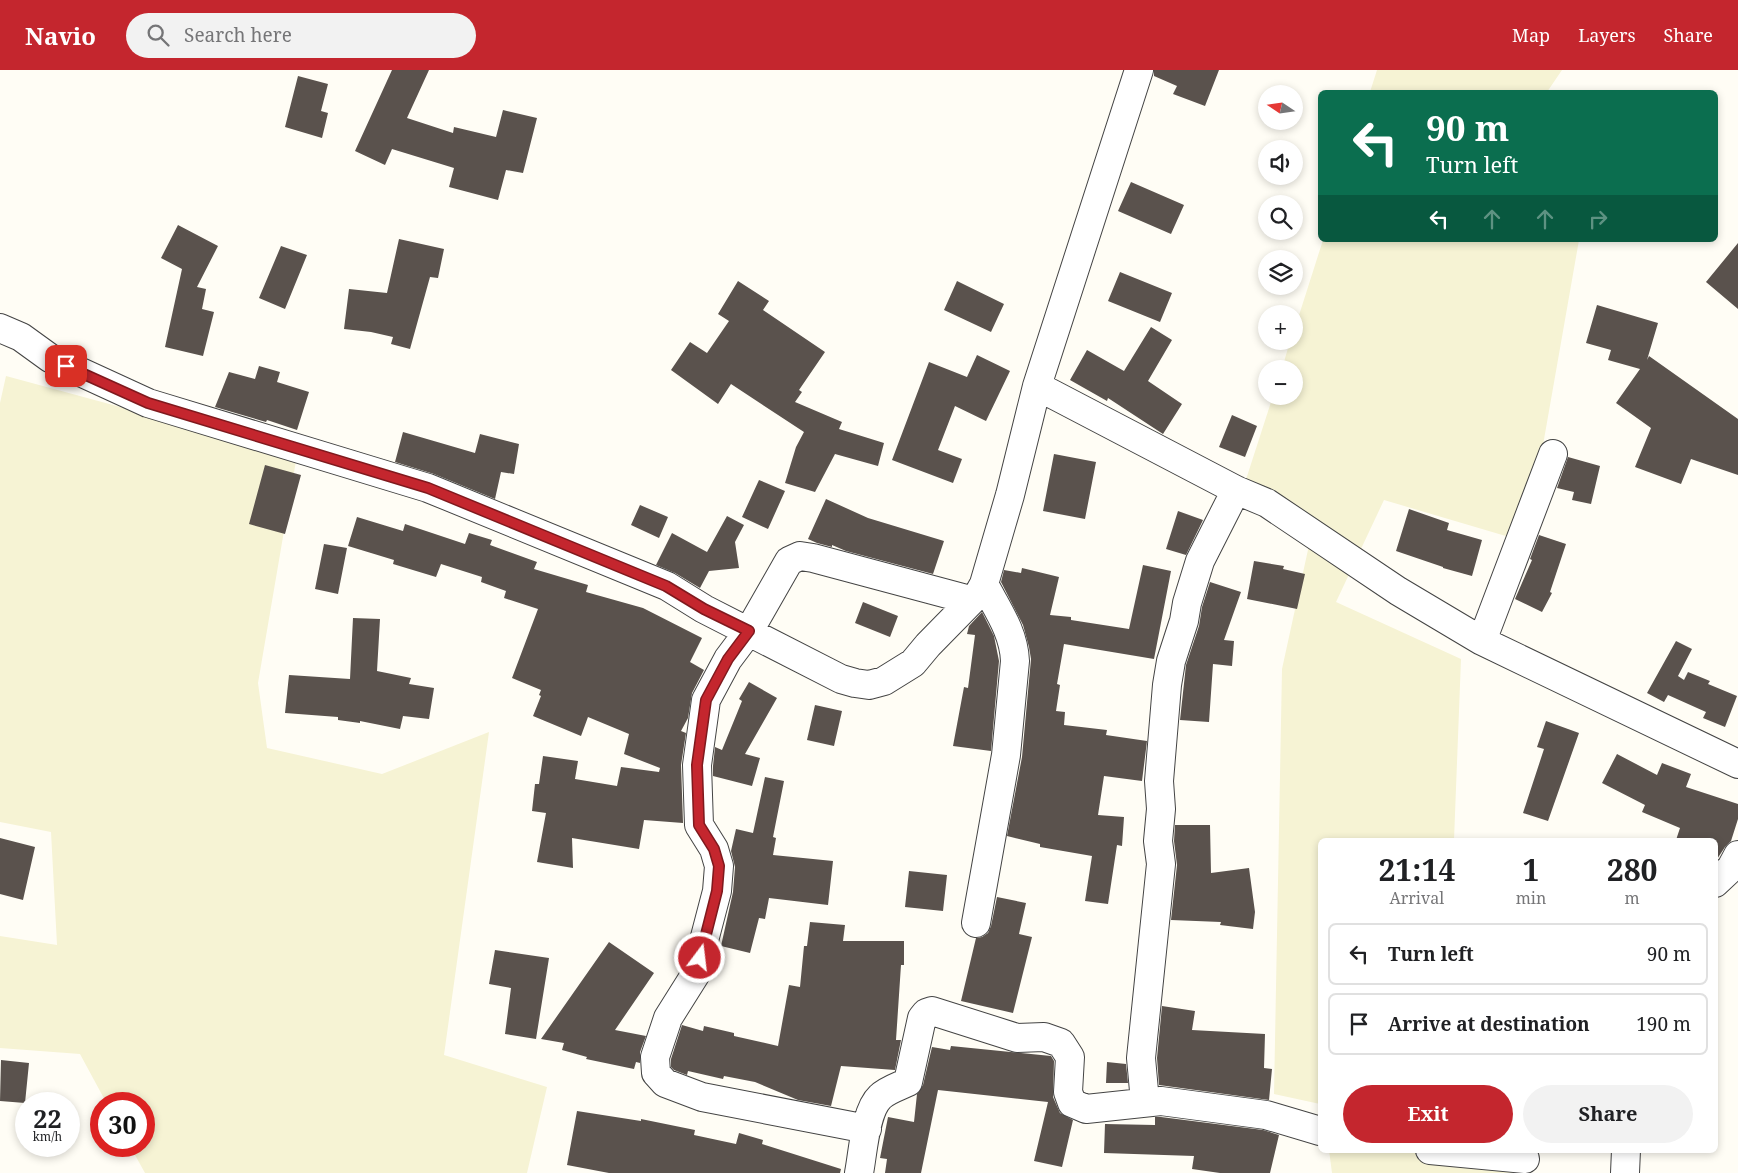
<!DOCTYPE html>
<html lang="en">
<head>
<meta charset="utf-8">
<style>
	:root { --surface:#fff; --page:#f2f2f2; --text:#202124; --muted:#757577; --line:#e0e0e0; --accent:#c4262e }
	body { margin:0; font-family:"Noto Serif",serif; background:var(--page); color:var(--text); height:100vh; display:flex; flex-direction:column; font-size:19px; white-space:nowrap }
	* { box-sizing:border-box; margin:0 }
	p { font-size:16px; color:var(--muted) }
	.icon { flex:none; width:28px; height:28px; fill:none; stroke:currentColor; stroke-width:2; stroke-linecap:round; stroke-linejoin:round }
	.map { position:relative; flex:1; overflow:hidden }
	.side { position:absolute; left:1318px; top:768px; width:400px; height:315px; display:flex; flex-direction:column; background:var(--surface); border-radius:8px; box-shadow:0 2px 8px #0003 }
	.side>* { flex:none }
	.banner { position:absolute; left:1318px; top:20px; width:400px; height:152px; border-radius:8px; box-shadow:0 2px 8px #0003; background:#0b6e4f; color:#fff; overflow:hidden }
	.needle { width:32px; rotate:283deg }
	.tools { position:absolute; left:1258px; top:15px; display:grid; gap:10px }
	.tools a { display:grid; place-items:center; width:45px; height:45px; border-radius:50%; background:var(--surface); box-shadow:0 2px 8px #0003; font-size:25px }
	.speed { position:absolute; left:15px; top:1022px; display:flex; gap:10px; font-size:25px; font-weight:700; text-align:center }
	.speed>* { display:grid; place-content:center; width:65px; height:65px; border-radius:50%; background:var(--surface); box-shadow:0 2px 8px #0003; line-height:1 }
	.speed small { font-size:12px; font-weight:400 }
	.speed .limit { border:8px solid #d22; background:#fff; color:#111 }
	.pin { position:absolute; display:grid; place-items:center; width:42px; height:42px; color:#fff; margin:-21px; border-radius:10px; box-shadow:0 2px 8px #0006 }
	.me { position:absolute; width:55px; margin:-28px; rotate:15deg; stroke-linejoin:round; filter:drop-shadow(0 0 4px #0008) }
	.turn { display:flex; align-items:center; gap:18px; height:105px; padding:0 25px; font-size:22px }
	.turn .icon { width:65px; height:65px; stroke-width:2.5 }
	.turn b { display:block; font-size:35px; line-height:42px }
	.lanes { display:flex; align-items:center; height:48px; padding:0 25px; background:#0003; justify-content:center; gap:25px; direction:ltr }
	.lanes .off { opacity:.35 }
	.eta { display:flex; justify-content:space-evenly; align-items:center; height:85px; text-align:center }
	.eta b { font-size:30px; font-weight:700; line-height:35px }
	.action { display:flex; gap:10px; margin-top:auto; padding:10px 25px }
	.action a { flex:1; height:58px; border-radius:30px; background:var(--accent); color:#fff; font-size:20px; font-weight:700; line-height:58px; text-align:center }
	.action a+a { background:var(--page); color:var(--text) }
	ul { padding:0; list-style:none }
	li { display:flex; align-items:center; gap:15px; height:62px; margin:0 10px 8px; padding:0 15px; border:2px solid var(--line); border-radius:8px }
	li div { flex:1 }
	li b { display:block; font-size:19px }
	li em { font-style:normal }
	header { display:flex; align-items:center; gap:30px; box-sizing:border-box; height:70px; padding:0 25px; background:var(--accent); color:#fff }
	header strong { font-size:24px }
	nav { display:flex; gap:28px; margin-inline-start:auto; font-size:18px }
	.search { width:350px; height:45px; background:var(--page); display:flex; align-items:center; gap:12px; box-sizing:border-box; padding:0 18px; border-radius:28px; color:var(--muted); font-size:19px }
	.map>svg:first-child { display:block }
	.farmland { fill:#f6f3d4 }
	.building { fill:#5a524d }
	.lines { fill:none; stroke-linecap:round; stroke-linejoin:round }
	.street-casing { stroke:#444; stroke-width:30 }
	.street { stroke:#fff; stroke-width:28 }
	.route-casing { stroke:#7f191e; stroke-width:12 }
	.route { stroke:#c4262e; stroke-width:9 }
</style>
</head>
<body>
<header>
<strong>Navio</strong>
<div class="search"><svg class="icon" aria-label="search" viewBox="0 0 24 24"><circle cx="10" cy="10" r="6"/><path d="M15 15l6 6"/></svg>Search here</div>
<nav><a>Map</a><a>Layers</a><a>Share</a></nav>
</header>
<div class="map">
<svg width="1738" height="1103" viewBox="0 0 1738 1103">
	<rect width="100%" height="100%" fill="#fffdf5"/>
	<path class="farmland" d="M 1377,0 L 1562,0 L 1547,22 L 1370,22 Z
		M 1323,170 L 1579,170 L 1526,472 L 1384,430 L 1336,532 L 1461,589 L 1454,770 L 1320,770 L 1320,1034 L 1274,1024 L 1282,599 L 1311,466 L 1240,428 L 1273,326 L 1294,326 L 1294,299 L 1282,299 L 1290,271 L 1294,271 L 1294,261 Z
		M 6,306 L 297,385 L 258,613 L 267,678 L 382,704 L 489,662 L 444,985 L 547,1017 L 527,1103 L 145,1103 L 130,1076 L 144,1076 L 144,1034 L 107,1034 L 80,984 L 0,978 L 0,866 L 57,875 L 51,762 L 0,752 L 0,333 Z
		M 1329,1080 L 1519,1080 L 1521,1103 L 1332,1103 Z"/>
	<path class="building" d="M 392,0 L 429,0 L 407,48 L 453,63 L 454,57 L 496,67 L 503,40 L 537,48 L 523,103 L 506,100 L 498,130 L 449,117 L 454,98 L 392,79 L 385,95 L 355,81 Z
		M 1154,0 L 1219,0 L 1205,36 L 1173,24 L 1177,16 L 1154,6 Z
		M 298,6 L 328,14 L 321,41 L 328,43 L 322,68 L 285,57 Z
		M 1131,112 L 1184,135 L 1171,164 L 1118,141 Z
		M 178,155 L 218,176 L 197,217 L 206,219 L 202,239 L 214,242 L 203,286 L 165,277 L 182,199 L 161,188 Z
		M 399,169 L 444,179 L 438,208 L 430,207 L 410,279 L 391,274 L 393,267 L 371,262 L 344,259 L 349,219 L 387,223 Z
		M 1738,173 L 1738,239 L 1706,212 Z
		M 281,176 L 307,185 L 285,239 L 259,228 Z
		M 1120,202 L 1172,223 L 1160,252 L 1108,231 Z
		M 738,211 L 769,231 L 763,240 L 825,282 L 799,320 L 802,322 L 795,332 L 842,352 L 839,359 L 884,373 L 878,396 L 835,384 L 815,422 L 785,413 L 796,377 L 804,362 L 731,314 L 718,334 L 671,300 L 690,272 L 707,283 L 729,251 L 718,244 Z
		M 957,211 L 1004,234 L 991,262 L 944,240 Z
		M 1597,235 L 1658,253 L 1647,290 L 1649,286 L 1738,349 L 1738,405 L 1691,389 L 1681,414 L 1635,397 L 1651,358 L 1616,333 L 1640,299 L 1608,290 L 1611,280 L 1586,273 Z
		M 1151,257 L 1172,270 L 1148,311 L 1182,334 L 1163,364 L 1108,328 L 1107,331 L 1070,310 L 1087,280 L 1124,301 Z
		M 977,285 L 1010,301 L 986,351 L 955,336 L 938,380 L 962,389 L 953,413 L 892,390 L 929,292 L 967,307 Z
		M 259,296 L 280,302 L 277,312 L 309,322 L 297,360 L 267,350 L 266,352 L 215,337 L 229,302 L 255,309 Z
		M 1232,345 L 1257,356 L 1245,387 L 1219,377 Z
		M 403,362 L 475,383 L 480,364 L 519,374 L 514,404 L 501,402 L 495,429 L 434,404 L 395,392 Z
		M 1054,384 L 1096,392 L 1085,449 L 1043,441 Z
		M 1568,387 L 1600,396 L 1591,434 L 1572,430 L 1574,422 L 1557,418 Z
		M 265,395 L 301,405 L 285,464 L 249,454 Z
		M 759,410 L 785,421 L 768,459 L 742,447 Z
		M 826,429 L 868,448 L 944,471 L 933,504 L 846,481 L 832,475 L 832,477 L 817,473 L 808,469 Z
		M 640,435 L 668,447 L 659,468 L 631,455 Z
		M 1409,439 L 1449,453 L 1447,460 L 1482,470 L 1472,506 L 1443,498 L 1443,497 L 1396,481 Z
		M 1178,441 L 1203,450 L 1186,485 L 1166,479 Z
		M 727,446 L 744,455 L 735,472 L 739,498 L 709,501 L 700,518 L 675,503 L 656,495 L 672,463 L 707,482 Z
		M 357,447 L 403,461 L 405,454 L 465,474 L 469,463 L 492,470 L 490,475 L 537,492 L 534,499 L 588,515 L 586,522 L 643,538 L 702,568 L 690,592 L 704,600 L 692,623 L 688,648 L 681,661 L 686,663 L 681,695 L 683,753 L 644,750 L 639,779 L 572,768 L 573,798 L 537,792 L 546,743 L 532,741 L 535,714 L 539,714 L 543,686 L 578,691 L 575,709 L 617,716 L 621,697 L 659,702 L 660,698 L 624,684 L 629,664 L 588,647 L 581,666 L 533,646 L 541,626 L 539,625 L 541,620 L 512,608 L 538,539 L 504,528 L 506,521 L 481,512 L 482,507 L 441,494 L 436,507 L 393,494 L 394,490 L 348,476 Z
		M 1539,465 L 1566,474 L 1550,522 L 1552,523 L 1542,542 L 1515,529 L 1532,490 L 1530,489 Z
		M 324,474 L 347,478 L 338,524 L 315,519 Z
		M 1254,491 L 1284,496 L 1283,499 L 1305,504 L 1297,539 L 1247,529 Z
		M 1143,495 L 1171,501 L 1154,589 L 1064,574 L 1057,614 L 1060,615 L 1056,641 L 1065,642 L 1064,655 L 1107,660 L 1106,665 L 1147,671 L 1142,711 L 1104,706 L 1098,745 L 1124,747 L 1122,776 L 1117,775 L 1108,834 L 1085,831 L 1092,786 L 1040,777 L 1040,774 L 1007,766 L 1022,687 L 1031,589 L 1029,577 L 1023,555 L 1001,512 L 1004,500 L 1021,503 L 1022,498 L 1059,507 L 1050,545 L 1071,547 L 1071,550 L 1129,559 Z
		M 1210,512 L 1241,522 L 1224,570 L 1234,571 L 1232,596 L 1213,594 L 1209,652 L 1180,650 L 1186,595 L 1199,556 L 1202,537 Z
		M 863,532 L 898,546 L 890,567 L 855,553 Z
		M 982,542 L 994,566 L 999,591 L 991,681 L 953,676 L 964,617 L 968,618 L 975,565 L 967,564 L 969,556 Z
		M 353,548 L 380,549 L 377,601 L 411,608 L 409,614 L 434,618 L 429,649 L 403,646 L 400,659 L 360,651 L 360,653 L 338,650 L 338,647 L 285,643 L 289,605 L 350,609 Z
		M 1676,571 L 1692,579 L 1678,606 L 1684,610 L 1688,602 L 1710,611 L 1708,614 L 1737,626 L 1725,657 L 1703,648 L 1706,642 L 1668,625 L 1664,632 L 1647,623 Z
		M 749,612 L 777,628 L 745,684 L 760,688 L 752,716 L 713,706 L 713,696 L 715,677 L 722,680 L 742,631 L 739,629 Z
		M 815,635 L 842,641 L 834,676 L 807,670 Z
		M 1546,651 L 1579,663 L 1548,751 L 1523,743 L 1544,679 L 1537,677 Z
		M 1617,684 L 1657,705 L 1662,693 L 1691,704 L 1686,717 L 1738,734 L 1738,749 L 1731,771 L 1725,777 L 1715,792 L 1715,770 L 1676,770 L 1680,758 L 1642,742 L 1645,735 L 1602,713 Z
		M 765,707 L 784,711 L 773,767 L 776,768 L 773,785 L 833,791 L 828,835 L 769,828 L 765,849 L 759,848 L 750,883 L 721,876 L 733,822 L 735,797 L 731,781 L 736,759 L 753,763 Z
		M 1175,755 L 1210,755 L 1211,803 L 1249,798 L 1255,842 L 1253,859 L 1220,855 L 1221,852 L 1171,850 L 1177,795 L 1174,771 Z
		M 0,768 L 35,777 L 23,830 L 0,824 Z
		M 909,801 L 947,805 L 943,841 L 905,837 Z
		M 997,827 L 1026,833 L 1019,864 L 1032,867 L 1013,943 L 961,931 L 976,868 L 982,867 L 988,863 L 991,856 Z
		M 810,852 L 845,855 L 843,871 L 904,871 L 904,895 L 901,895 L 896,970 L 901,970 L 895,1000 L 841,996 L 831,1036 L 798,1030 L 755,1012 L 724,1006 L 723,1009 L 688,1001 L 687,1005 L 674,1000 L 671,997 L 671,989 L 682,955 L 703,961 L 704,956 L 734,963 L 734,966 L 778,976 L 789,915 L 800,917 L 804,876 L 807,876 Z
		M 609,872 L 654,903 L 615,960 L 646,966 L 640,982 L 640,993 L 636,992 L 634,999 L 586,989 L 587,987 L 562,980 L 564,973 L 541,969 Z
		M 495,880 L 549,888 L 536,969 L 505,964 L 511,918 L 489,914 Z
		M 1162,936 L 1195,941 L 1192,960 L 1265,964 L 1264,998 L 1272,999 L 1269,1030 L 1159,1015 L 1157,988 Z
		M 951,976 L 1051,986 L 1054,991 L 1053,1027 L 1060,1043 L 1073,1050 L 1062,1097 L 1034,1091 L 1048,1032 L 938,1020 L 921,1103 L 885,1103 L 887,1089 L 880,1088 L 888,1047 L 914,1052 L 917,1024 L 923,1015 L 932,977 L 950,980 Z
		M 1,990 L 29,993 L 25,1033 L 0,1031 Z
		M 1107,992 L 1126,994 L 1128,1013 L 1106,1013 Z
		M 577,1041 L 641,1051 L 641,1049 L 695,1060 L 694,1065 L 736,1074 L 739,1063 L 763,1070 L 762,1074 L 841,1099 L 840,1103 L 609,1103 L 567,1095 Z
		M 1155,1047 L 1161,1047 L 1263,1060 L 1279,1065 L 1270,1103 L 1220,1103 L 1192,1099 L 1194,1086 L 1104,1083 L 1105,1054 L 1155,1055 Z"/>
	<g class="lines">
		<g class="street-casing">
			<path id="street" d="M 0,258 L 21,267 L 50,288 L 148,333 L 428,418 L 667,516 L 704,539 L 841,609 L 855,613 L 869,615 L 884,611 L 913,593 L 928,575 L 979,523 L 984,514 L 1010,425 L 1037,316 L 1139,0
				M 1037,316 L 1236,420 L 1267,433 L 1398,521 L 1482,571 L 1738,694
				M 1482,571 L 1553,384
				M 1715,813 L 1731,798 L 1738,785
				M 976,853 L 1006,685 L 1015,591 C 1014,562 997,539 984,514
				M 1145,1032 L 1141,988 L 1161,794 L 1158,771 L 1161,739 L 1159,711 L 1167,615 L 1171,591 L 1184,551 L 1187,533 L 1200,491 L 1236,420
				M 867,1059 L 702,1027 L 665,1013 L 656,1003 L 655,987 L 668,948 L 695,905 L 717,821 L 719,796 L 714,779 L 699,755 L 697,695 L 706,630 L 728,589 L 749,561 L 789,491 L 800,486 L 813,488 L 970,530
				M 1430,1080 L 1525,1089
				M 859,1103 C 863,1083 865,1041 880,1027 C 887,1020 900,1016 908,1012 L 922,948 L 926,943 L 932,941 L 1017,968 L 1044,967 L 1061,973 L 1070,987 L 1068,1022 L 1072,1033 L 1086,1039 L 1161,1031 L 1266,1045 L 1320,1061
				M 1625,1103 L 1626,1080"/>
		</g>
		<use href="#street" class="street"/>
	</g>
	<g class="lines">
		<g class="route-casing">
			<path id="route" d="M 66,296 L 148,333 L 428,418 L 666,516 L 704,539 L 749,561 L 728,589 L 706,630 L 697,695 L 699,755 L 714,779 L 719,796 L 717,821 L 700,888"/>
		</g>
		<use href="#route" class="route"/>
	</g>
</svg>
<div class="tools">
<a><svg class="needle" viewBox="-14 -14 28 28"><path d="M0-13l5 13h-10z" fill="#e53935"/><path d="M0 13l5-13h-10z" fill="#757577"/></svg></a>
<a><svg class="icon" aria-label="sound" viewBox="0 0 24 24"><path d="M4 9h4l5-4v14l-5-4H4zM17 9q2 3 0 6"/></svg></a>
<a><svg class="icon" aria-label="search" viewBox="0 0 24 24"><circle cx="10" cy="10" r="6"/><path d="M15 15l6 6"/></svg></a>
<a><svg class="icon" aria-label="layers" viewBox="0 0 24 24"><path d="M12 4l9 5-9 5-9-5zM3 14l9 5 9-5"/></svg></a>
<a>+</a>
<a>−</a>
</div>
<div class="speed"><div>22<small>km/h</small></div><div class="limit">30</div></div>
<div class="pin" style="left:66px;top:296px;background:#d93025"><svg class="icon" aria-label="arrive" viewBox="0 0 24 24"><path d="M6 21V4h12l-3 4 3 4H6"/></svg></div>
<svg class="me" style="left:700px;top:888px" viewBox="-20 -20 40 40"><circle r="17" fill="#c4262e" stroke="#fff" stroke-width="3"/><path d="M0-11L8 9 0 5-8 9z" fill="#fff"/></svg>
<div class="banner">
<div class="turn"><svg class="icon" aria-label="left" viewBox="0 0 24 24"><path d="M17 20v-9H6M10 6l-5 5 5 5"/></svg><div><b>90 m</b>Turn left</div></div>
<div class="lanes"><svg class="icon" aria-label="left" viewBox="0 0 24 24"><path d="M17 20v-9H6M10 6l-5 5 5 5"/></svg><svg class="icon off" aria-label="ahead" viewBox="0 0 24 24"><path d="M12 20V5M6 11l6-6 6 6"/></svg><svg class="icon off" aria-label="ahead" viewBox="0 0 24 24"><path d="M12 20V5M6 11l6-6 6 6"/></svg><svg class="icon off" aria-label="right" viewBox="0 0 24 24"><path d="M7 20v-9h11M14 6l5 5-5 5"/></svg></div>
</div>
<section class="side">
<div class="eta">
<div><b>21:14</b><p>Arrival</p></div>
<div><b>1</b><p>min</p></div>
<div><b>280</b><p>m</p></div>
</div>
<ul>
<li><svg class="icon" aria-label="left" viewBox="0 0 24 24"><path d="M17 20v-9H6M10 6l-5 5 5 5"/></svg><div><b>Turn left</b></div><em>90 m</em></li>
<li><svg class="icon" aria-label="arrive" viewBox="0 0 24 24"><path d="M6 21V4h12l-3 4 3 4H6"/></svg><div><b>Arrive at destination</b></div><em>190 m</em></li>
</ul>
<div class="action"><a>Exit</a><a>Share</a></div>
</section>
</div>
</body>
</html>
